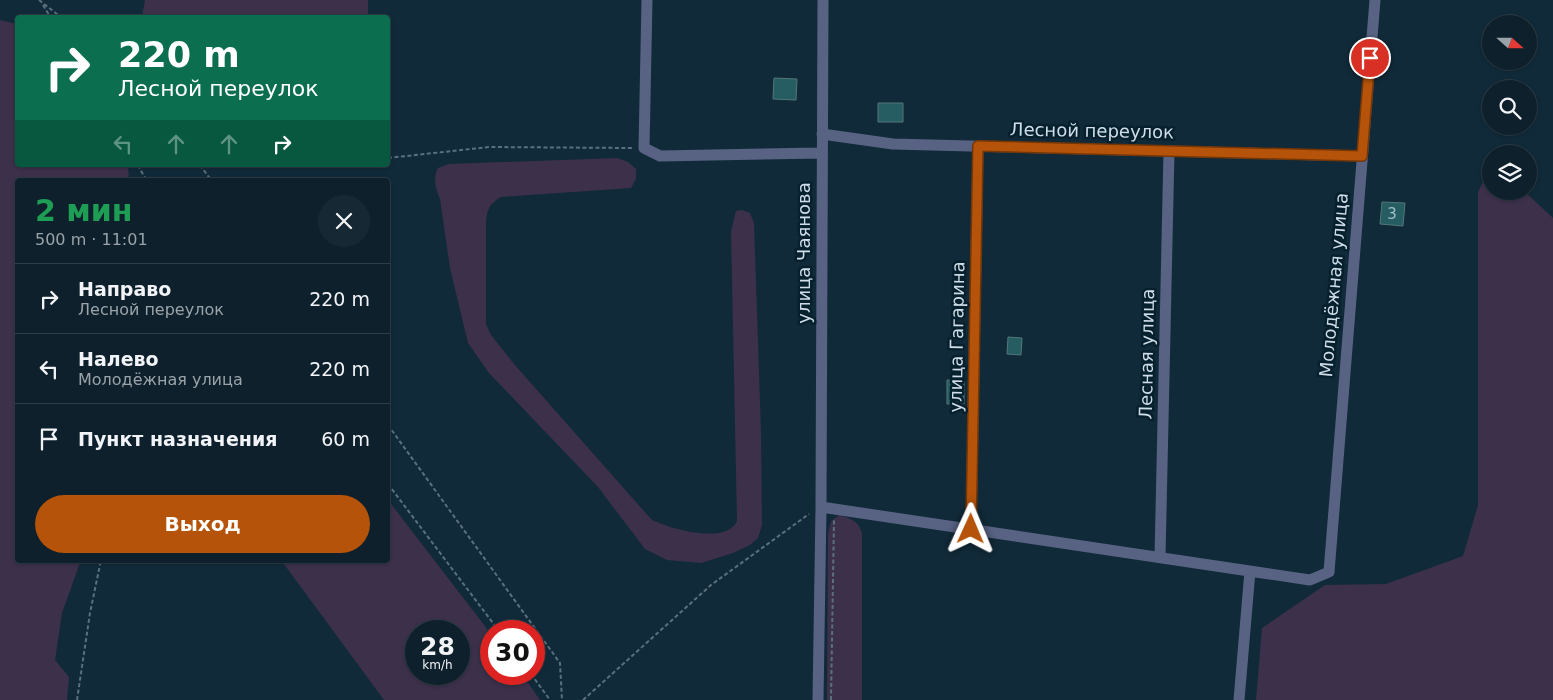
<!DOCTYPE html>
<html lang="ru">
<head>
<meta charset="utf-8">
<style>
	:root { --surface:#0d202b; --page:#162833; --text:#f1f3f6; --muted:#9aa3a9; --line:#2d3e47; --accent:#b45309 }
	body { margin:0; font-family:"DejaVu Sans",sans-serif; background:var(--page); color:var(--text); height:100vh; display:flex; flex-direction:column; font-size:19px; white-space:nowrap }
	* { box-sizing:border-box; margin:0 }
	p { font-size:16px; color:var(--muted) }
	.icon { flex:none; width:28px; height:28px; fill:none; stroke:currentColor; stroke-width:2; stroke-linecap:round; stroke-linejoin:round }
	.map { position:relative; flex:1; overflow:hidden }
	.sheet { position:absolute; left:15px; top:178px; width:375px; height:385px; display:flex; flex-direction:column; background:var(--surface); border-radius:5px; box-shadow:0 1px 4px #0004,0 0 0 1px var(--line) }
	.sheet>* { flex:none }
	.hud { position:absolute; left:15px; top:15px; width:375px; height:152px; border-radius:5px; box-shadow:0 1px 4px #0004,0 0 0 1px var(--line); background:#0b6e4f; color:#fff; overflow:hidden }
	.needle { width:32px; rotate:111deg }
	.controls { position:absolute; left:1482px; top:15px; display:grid; gap:10px }
	.controls a { display:grid; place-items:center; width:55px; height:55px; border-radius:50%; background:var(--surface); box-shadow:0 1px 4px #0004,0 0 0 1px var(--line); font-size:25px }
	.speed { position:absolute; left:405px; top:620px; display:flex; gap:10px; font-size:25px; font-weight:700; text-align:center }
	.speed>* { display:grid; place-content:center; width:65px; height:65px; border-radius:50%; background:var(--surface); box-shadow:0 1px 4px #0004,0 0 0 1px var(--line); line-height:1 }
	.speed small { font-size:12px; font-weight:400 }
	.speed .limit { border:8px solid #d22; background:#fff; color:#111 }
	.pin { position:absolute; display:grid; place-items:center; width:42px; height:42px; color:#fff; margin:-21px; border:2px solid #fff; border-radius:50%; box-shadow:0 1px 5px #0007 }
	.me { position:absolute; width:55px; margin:-28px; rotate:1deg; stroke-linejoin:round; filter:drop-shadow(0 0 4px #0008) }
	.turn { display:flex; align-items:center; gap:18px; height:105px; padding:0 20px; font-size:22px }
	.turn .icon { width:65px; height:65px; stroke-width:2.5 }
	.turn b { display:block; font-size:35px; line-height:42px }
	.lanes { display:flex; align-items:center; height:48px; padding:0 20px; background:#0003; justify-content:center; gap:25px; direction:ltr }
	.lanes .off { opacity:.35 }
	.round { display:grid; place-items:center; flex:none; width:52px; height:52px; border-radius:26px; background:var(--page) }
	.headline { display:flex; align-items:center; justify-content:space-between; height:85px; padding:0 20px }
	h1 { font-size:30px; font-weight:700; line-height:38px; color:#1e9e55 }
	.primary-button { display:flex; gap:10px; margin-top:auto; padding:10px 20px }
	.primary-button a { flex:1; height:58px; border-radius:30px; background:var(--accent); color:#fff; font-size:20px; font-weight:700; line-height:58px; text-align:center }
	ul { padding:0; list-style:none }
	li { display:flex; align-items:center; gap:15px; height:70px; padding:0 20px; border-top:1px solid var(--line) }
	li div { flex:1 }
	li b { display:block; font-size:19px }
	li em { font-style:normal }
	.map>svg:first-child { display:block }
	.green { fill:#3c304b; fill-rule:evenodd }
	.building { fill:#255d62; stroke:#52777a }
	.lines { fill:none; stroke-linecap:round; stroke-linejoin:round }
	.path { stroke:#5b707d; stroke-width:2; stroke-dasharray:4 2.5; stroke-linecap:butt }
	.minor { stroke:#586283; stroke-width:11 }
	.route-casing { stroke:#753606; stroke-width:12 }
	.route { stroke:#b45309; stroke-width:9 }
	.labels { text-anchor:middle; stroke-width:5; stroke-linejoin:round; paint-order:stroke }
	.number-label { font-size:15px; fill:#a4bdc6 }
	.street-label { font-size:18px; fill:#cedde7; stroke:#07202e }
</style>
</head>
<body>
<div class="map">
<svg width="1553" height="700" viewBox="0 0 1553 700">
	<rect width="100%" height="100%" fill="#112a39"/>
	<path class="green" d="M 145,0 L 368,0 L 368,17 L 142,17 Z
		M 0,20 L 17,24 L 18,165 L 128,165 L 129,180 L 18,180 L 18,560 L 81,560 L 62,613 L 55,660 L 69,677 L 67,700 L 0,700 Z
		M 617,158 L 628,162 L 636,169 L 636,179 L 631,188 L 501,197 C 489,204 487,210 486,223 L 486,324 L 491,335 L 514,364 L 651,519 C 667,529 728,545 737,521 L 731,231 L 736,211 L 742,210 L 750,213 L 754,223 L 761,432 L 762,525 L 758,538 L 750,545 L 733,553 L 701,563 L 667,560 L 645,549 L 598,487 L 489,373 L 468,343 L 450,268 L 440,199 C 435,187 433,179 438,168 L 449,164 Z
		M 1491,165 L 1491,191 L 1524,191 L 1553,218 L 1553,700 L 1256,700 L 1262,628 L 1325,585 L 1386,584 L 1463,556 L 1478,505 L 1478,192 Z
		M 388,500 L 491,634 L 491,674 L 522,674 L 540,700 L 384,700 L 281,560 L 388,560 ZM 459,631 L 459,674 L 416,674 L 416,631 Z
		M 839,515 C 851,519 858,520 862,533 L 862,700 L 827,700 L 828,533 L 831,521 Z"/>
	<path class="building" d="M 774,78 L 797,79 L 796,100 L 773,99 Z
		M 878,103 L 903,103 L 903,122 L 878,122 Z
		M 1382,202 L 1405,203 L 1403,226 L 1380,224 Z
		M 1008,337 L 1022,338 L 1021,355 L 1007,354 Z
		M 947,380 L 964,381 L 964,404 L 947,404 Z"/>
	<g class="lines">
		<path class="path" d="M 39,0 L 62,18
			M 43,5 L 51,18
			M 388,158 L 489,147 L 632,148
			M 138,165 L 146,180
			M 200,165 L 211,180
			M 388,425 L 560,663 L 562,700
			M 388,484 L 499,631
			M 531,674 L 550,700
			M 77,700 L 90,613 L 101,560
			M 583,700 L 711,585 L 809,514
			M 831,700 L 834,520"/>
		<path class="minor" d="M 647,0 L 644,148 L 660,156 L 821,153
			M 822,134 L 893,144 L 1362,156
			M 821,507 L 1310,580 L 1329,572 L 1375,0
			M 971,529 L 978,146
			M 1160,557 L 1169,151
			M 818,700 L 821,507 L 823,0
			M 1239,700 L 1250,571"/>
	</g>
	<g class="lines">
		<g class="route-casing">
			<path id="route" d="M 971,529 L 978,146 L 1362,156 L 1370,58"/>
		</g>
		<use href="#route" class="route"/>
	</g>
	<g class="labels">
		<g class="number-label">
			<text x="1392" y="219">3</text>
		</g>
		<g class="street-label">
			<text transform="translate(1092 131) rotate(1)" y="6">Лесной переулок</text>
			<text transform="translate(804 253) rotate(-90)" y="6">улица Чаянова</text>
			<text transform="translate(1334 285) rotate(-85)" y="6">Молодёжная улица</text>
			<text transform="translate(957 337) rotate(-89)" y="6">улица Гагарина</text>
			<text transform="translate(1147 354) rotate(-89)" y="6">Лесная улица</text>
		</g>
	</g>
</svg>
<div class="controls">
<a><svg class="needle" viewBox="-14 -14 28 28"><path d="M0-13l5 13h-10z" fill="#e53935"/><path d="M0 13l5-13h-10z" fill="#9aa3a9"/></svg></a>
<a><svg class="icon" aria-label="search" viewBox="0 0 24 24"><circle cx="10" cy="10" r="6"/><path d="M15 15l6 6"/></svg></a>
<a><svg class="icon" aria-label="layers" viewBox="0 0 24 24"><path d="M12 4l9 5-9 5-9-5zM3 14l9 5 9-5"/></svg></a>
</div>
<div class="speed"><div>28<small>km/h</small></div><div class="limit">30</div></div>
<div class="pin" style="left:1370px;top:58px;background:#d93025"><svg class="icon" aria-label="arrive" viewBox="0 0 24 24"><path d="M6 21V4h12l-3 4 3 4H6"/></svg></div>
<svg class="me" style="left:971px;top:529px" viewBox="-20 -20 40 40"><path d="M0-17L14 15 0 8-14 15z" fill="#b45309" stroke="#fff" stroke-width="4"/></svg>
<div class="hud">
<div class="turn"><svg class="icon" aria-label="right" viewBox="0 0 24 24"><path d="M7 20v-9h11M14 6l5 5-5 5"/></svg><div><b>220 m</b>Лесной переулок</div></div>
<div class="lanes"><svg class="icon off" aria-label="left" viewBox="0 0 24 24"><path d="M17 20v-9H6M10 6l-5 5 5 5"/></svg><svg class="icon off" aria-label="ahead" viewBox="0 0 24 24"><path d="M12 20V5M6 11l6-6 6 6"/></svg><svg class="icon off" aria-label="ahead" viewBox="0 0 24 24"><path d="M12 20V5M6 11l6-6 6 6"/></svg><svg class="icon" aria-label="right" viewBox="0 0 24 24"><path d="M7 20v-9h11M14 6l5 5-5 5"/></svg></div>
</div>
<section class="sheet">
<div class="headline"><div><h1>2 мин</h1><p>500 m · 11:01</p></div><a class="round"><svg class="icon" aria-label="close" viewBox="0 0 24 24"><path d="M6 6l12 12M18 6L6 18"/></svg></a></div>
<ul>
<li><svg class="icon" aria-label="right" viewBox="0 0 24 24"><path d="M7 20v-9h11M14 6l5 5-5 5"/></svg><div><b>Направо</b><p>Лесной переулок</p></div><em>220 m</em></li>
<li><svg class="icon" aria-label="left" viewBox="0 0 24 24"><path d="M17 20v-9H6M10 6l-5 5 5 5"/></svg><div><b>Налево</b><p>Молодёжная улица</p></div><em>220 m</em></li>
<li><svg class="icon" aria-label="arrive" viewBox="0 0 24 24"><path d="M6 21V4h12l-3 4 3 4H6"/></svg><div><b>Пункт назначения</b></div><em>60 m</em></li>
</ul>
<div class="primary-button"><a>Выход</a></div>
</section>
</div>
</body>
</html>
